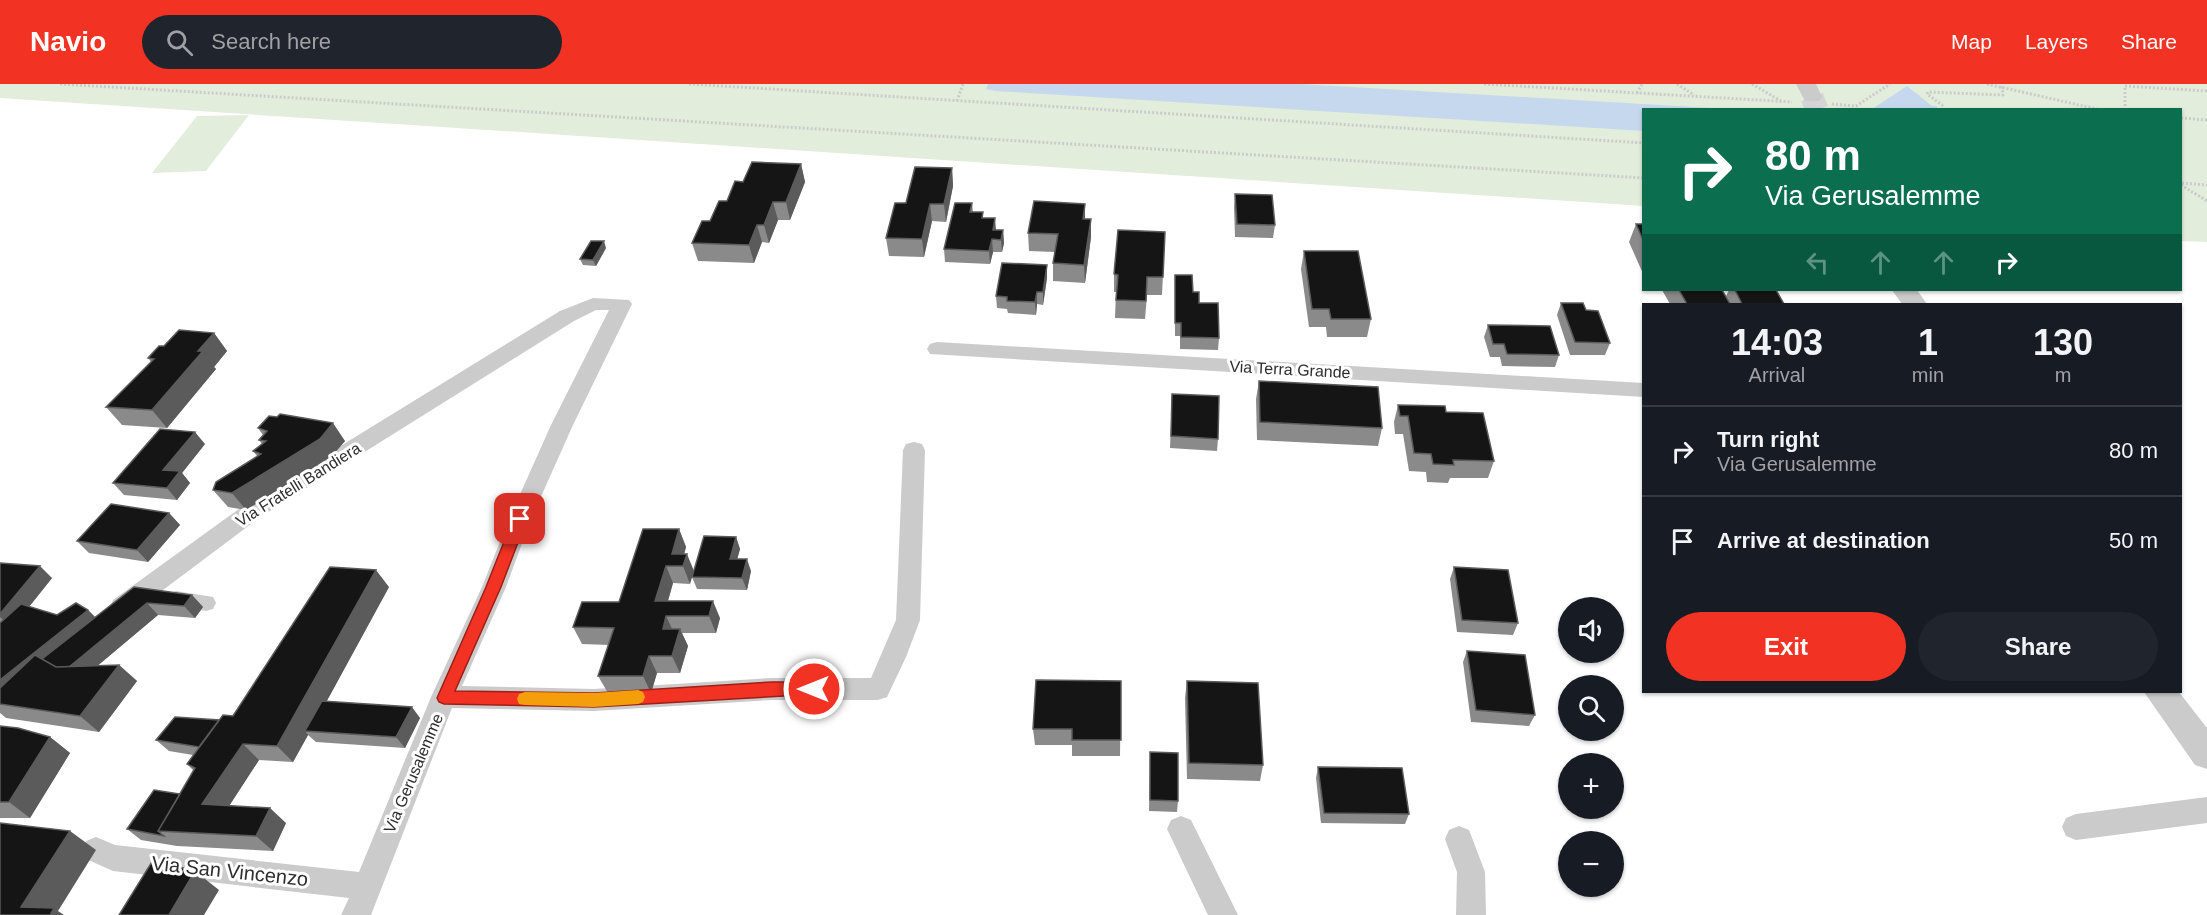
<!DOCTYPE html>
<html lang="en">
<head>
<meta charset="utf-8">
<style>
	:root { --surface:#171b24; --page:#20242c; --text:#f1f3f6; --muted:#9ea1a6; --line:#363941; --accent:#f23223 }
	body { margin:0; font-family:Helvetica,sans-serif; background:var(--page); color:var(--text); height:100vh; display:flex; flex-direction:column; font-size:22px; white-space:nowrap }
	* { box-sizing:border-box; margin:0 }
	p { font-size:20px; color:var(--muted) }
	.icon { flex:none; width:33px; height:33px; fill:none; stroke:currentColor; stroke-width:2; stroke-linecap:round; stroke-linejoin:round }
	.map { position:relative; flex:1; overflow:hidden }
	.details { position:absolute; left:1642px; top:219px; width:540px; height:390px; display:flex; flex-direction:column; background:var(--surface); border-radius:0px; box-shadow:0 2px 4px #0004 }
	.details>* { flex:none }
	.banner { position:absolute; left:1642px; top:24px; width:540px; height:183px; border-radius:0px; box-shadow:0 2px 4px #0004; background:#0b6e4f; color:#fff; overflow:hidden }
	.fabs { position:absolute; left:1558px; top:513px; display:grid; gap:12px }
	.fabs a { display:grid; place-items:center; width:66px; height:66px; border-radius:50%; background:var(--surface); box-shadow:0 2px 4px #0004; font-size:30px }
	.pin { position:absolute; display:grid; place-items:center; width:51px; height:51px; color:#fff; margin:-26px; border-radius:12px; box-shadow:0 3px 9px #0006 }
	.me { position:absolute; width:66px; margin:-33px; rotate:270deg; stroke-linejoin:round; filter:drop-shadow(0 0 4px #0008) }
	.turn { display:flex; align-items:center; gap:21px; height:126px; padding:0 24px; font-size:27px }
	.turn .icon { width:78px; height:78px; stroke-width:2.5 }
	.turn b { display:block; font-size:42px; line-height:51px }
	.lanes { display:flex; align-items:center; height:57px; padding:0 24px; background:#0003; justify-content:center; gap:30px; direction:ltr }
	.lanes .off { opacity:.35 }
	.eta { display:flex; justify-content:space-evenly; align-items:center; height:102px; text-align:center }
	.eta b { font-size:36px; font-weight:600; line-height:42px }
	.primary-button { display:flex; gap:12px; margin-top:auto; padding:12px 24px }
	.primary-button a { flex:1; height:69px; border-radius:36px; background:var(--accent); color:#fff; font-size:24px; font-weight:600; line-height:69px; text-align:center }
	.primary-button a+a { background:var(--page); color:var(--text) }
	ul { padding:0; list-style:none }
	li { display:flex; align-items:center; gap:18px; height:90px; padding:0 24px; border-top:2px solid var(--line) }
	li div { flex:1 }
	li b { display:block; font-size:22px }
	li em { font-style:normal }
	header { display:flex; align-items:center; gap:36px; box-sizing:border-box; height:84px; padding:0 30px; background:var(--accent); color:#fff }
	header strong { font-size:28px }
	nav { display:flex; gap:33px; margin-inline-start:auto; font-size:21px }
	.search { width:420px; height:54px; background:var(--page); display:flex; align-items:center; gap:15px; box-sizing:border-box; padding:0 21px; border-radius:33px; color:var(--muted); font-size:22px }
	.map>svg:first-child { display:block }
	.green { fill:#e2eddb }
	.water { fill:#c5d8ee }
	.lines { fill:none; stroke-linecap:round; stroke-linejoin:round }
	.tertiary-tunnel { stroke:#d5d5d5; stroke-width:23; stroke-dasharray:23 12; stroke-linecap:butt }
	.path { stroke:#cbcbcb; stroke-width:3; stroke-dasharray:2 2; stroke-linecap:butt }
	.pedestrian { fill:#cbcbcb; fill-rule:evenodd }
	.minor { fill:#cbcbcb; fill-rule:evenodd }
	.tertiary { fill:#cbcbcb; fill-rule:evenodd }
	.wall { fill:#8a8a8a; fill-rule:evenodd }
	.shaded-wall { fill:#5b5b5b }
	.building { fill:#151515; stroke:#5b5b5b; stroke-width:1.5 }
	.route { fill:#f23223; stroke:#9d2017; stroke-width:1.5 }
	.slow { fill:#f59e0b }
	.labels { text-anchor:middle; stroke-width:6; stroke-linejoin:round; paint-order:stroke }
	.street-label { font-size:16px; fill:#2e2e2e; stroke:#fff }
	.near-street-label { font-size:20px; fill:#2e2e2e; stroke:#fff }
</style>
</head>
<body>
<header>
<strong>Navio</strong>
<div class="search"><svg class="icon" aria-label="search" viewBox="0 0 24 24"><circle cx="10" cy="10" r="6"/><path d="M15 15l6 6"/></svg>Search here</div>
<nav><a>Map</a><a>Layers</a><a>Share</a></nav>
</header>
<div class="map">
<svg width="2207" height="831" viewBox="0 0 2207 831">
	<rect width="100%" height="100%" fill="#fff"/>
	<path class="green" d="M 0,0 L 2207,0 L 2207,158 L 2181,157 L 2181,26 L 1644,26 L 1644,122 L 0,14 Z
		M 249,31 L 206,87 L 152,89 L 197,32 Z"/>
	<path class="water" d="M 988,0 L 1300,0 L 1729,25 L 1644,26 L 1644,47 L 996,7 L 986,5 Z
		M 1907,2 L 1932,22 L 1937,22 L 1937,25 L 1872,25 Z"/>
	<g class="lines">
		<path class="tertiary-tunnel" d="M 1812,13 L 1817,26"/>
		<path class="path" d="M 60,0 L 1644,94
			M 689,0 L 1644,59
			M 1484,0 L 1792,18
			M 1677,0 L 1694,11
			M 1752,0 L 1781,17
			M 1987,0 L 2101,26
			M 1637,9 L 1642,0
			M 957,17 L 963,0
			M 1832,20 L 1856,22 L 1890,0
			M 1944,26 L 1942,21 L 1927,10 L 1928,8 L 2003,11 L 2002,2
			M 2125,26 L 2125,2 L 2207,7
			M 2181,34 L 2207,36
			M 2182,99 L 2207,101
			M 2181,101 L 2207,117"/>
		<path class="pedestrian" d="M 176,507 L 213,513 L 216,519 L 213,525 L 206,527 L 169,521 L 166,515 L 169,509 Z"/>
		<path class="minor" d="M 593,214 L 629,216 L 632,220 L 573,341 L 531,435 L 506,503 L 462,602 L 594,605 L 772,594 L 871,594 L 896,536 L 903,366 L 906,360 L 914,358 L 922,360 L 925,366 L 920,536 L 906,573 L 887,613 L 878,616 L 772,616 L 594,627 L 452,624 L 371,831 L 341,831 L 349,814 L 113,787 L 86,775 L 82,766 L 86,757 L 96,753 L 115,761 L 359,788 L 431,613 L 482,503 L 509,435 L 551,341 L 609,226 L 596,226 L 574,237 L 259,434 L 131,530 L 122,533 L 113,530 L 110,523 L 113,516 L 243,422 L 560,227 Z
			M 937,258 L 1644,299 L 1644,313 L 930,270 L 927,265 L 930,260 Z
			M 2207,713 L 2207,739 L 2076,756 L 2066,752 L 2062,743 L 2066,734 L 2076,730 Z
			M 1181,732 L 1191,736 L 1238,831 L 1208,831 L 1167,745 L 1171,736 Z
			M 1459,742 L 1469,746 L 1485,788 L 1486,831 L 1456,831 L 1457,788 L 1445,755 L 1449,746 Z"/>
		<path class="tertiary" d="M 1796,0 L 1816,0 L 1822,13 L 1819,17 L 1805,17 Z
			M 1892,206 L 1917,206 L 1927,220 L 1902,220 Z
			M 2144,608 L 2179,608 L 2207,644 L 2207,685 L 2195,681 Z"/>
	</g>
	<path class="wall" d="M 801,80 L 805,98 L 790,136 L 778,136 L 769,159 L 762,158 L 754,179 L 698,177 L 692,159 L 743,98 Z
		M 952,84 L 953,102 L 946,138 L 932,137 L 924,173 L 889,172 L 886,154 L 906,119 Z
		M 1235,110 L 1275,141 L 1273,154 L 1235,153 L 1234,123 Z
		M 972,119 L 973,128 L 983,134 L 996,146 L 1003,146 L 1004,159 L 1002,168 L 993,168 L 990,180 L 945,178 L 944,165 Z
		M 1085,120 L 1085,135 L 1091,153 L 1085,199 L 1053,197 L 1053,179 L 1055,168 L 1029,167 L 1028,149 Z
		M 1636,140 L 1644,140 L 1644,192 L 1629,158 Z
		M 1165,148 L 1162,211 L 1147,211 L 1145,235 L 1115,234 L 1116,208 L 1114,208 L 1114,190 Z
		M 606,164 L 596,182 L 583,181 L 580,175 Z
		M 1304,167 L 1371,235 L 1367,253 L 1327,253 L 1326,243 L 1309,243 L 1301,185 Z
		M 1175,191 L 1193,208 L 1219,254 L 1218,266 L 1180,265 L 1180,252 L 1175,252 Z
		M 1047,194 L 1043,221 L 1037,220 L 1036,231 L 1008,229 L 1007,225 L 997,224 L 996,212 Z
		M 1650,206 L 1776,206 L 1784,220 L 1670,220 L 1662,206 ZM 1722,206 L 1729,206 L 1726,212 Z
		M 1561,219 L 1586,226 L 1610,259 L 1605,271 L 1570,271 L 1557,231 Z
		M 1488,241 L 1559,271 L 1555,283 L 1502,282 L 1500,273 L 1490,273 L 1484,253 Z
		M 214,249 L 227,267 L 214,283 L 216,285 L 167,344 L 122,341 L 106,323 L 151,278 L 148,274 L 164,262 Z
		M 1259,297 L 1382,344 L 1378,362 L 1257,356 L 1256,315 Z
		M 1172,310 L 1218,355 L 1217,367 L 1170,364 Z
		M 1398,321 L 1446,328 L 1494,377 L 1488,394 L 1450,394 L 1448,399 L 1427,398 L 1426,388 L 1409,387 L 1403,350 L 1395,350 L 1394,338 Z
		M 258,344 L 345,357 L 332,372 L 246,426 L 228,423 L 213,406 L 257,372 L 253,367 L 262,360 L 259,356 L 263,351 Z
		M 205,360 L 182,389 L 190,399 L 177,416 L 124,411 L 113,399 Z
		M 169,429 L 180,441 L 148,478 L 89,469 L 77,457 Z
		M 679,445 L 686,463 L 684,470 L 690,500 L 673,499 L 668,517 L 720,534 L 716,549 L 682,549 L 688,562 L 680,589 L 657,589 L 651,609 L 608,609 L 598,592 L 609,561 L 582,560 L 573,543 L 619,518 Z
		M 736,453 L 740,465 L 737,475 L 751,487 L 747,506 L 697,505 L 692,493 Z
		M 0,479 L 52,494 L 29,523 L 57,531 L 88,526 L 95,533 L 134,503 L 192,511 L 203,523 L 195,534 L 158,531 L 98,581 L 119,581 L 137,597 L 99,648 L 6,634 L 0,629 Z
		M 1454,483 L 1518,539 L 1513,551 L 1457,548 L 1450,495 Z
		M 389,503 L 326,618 L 420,634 L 405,664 L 316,658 L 308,651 L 293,678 L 259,676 L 229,722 L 286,739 L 273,767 L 177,762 L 141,756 L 127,745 L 180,710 L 194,687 L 187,680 L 193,671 L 169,667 L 156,656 L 233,632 Z
		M 1467,567 L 1535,631 L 1529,642 L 1471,638 L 1463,578 Z
		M 1121,597 L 1120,672 L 1072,672 L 1072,661 L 1035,661 L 1033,645 Z
		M 1187,597 L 1263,681 L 1260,697 L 1187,695 L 1185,614 Z
		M 0,642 L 50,653 L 70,669 L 30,734 L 0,734 Z
		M 1150,668 L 1178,717 L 1177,728 L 1149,727 Z
		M 1318,683 L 1409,730 L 1405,740 L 1321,739 L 1316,694 Z"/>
	<path class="shaded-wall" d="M 801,80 L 805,98 L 790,136 L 786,118 Z
		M 952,84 L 953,102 L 946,138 L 944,120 Z
		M 773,118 L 778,136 L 769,159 L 764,141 Z
		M 930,120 L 932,137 L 924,173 L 922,155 Z
		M 1085,120 L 1085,138 L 1083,135 Z
		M 995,134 L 996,146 L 993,146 Z
		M 1091,135 L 1091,153 L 1085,199 L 1084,181 Z
		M 757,141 L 762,158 L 754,179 L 749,161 Z
		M 1003,146 L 1004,159 L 1002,168 L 1001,156 Z
		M 992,155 L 993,168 L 990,180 L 989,167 Z
		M 604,157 L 606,164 L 596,182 L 593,176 Z
		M 1047,181 L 1047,194 L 1043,221 L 1043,208 Z
		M 1037,208 L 1037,220 L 1036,231 L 1035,218 Z
		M 214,249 L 227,267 L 214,283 L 216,285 L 167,344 L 152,326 L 198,267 Z
		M 333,339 L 345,357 L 332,372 L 246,426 L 232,409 Z
		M 195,348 L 205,360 L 182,389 L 190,399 L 177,416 L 167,404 L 163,386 Z
		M 169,429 L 180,441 L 148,478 L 137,466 Z
		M 679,445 L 686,463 L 681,482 L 672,470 Z
		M 736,453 L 740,465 L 734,487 L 730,475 Z
		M 687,470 L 694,487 L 690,500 L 683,482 Z
		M 747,475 L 751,487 L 747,506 L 742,494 Z
		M 40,482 L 52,494 L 12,544 L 0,533 L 0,530 Z
		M 666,482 L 673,499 L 663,534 L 655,517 Z
		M 376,486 L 389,503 L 310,648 L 305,647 L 308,651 L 293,678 L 277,662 Z
		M 192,511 L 203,523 L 195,534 L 184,522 Z
		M 713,517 L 720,534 L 716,549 L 709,532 Z
		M 147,519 L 158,531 L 76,600 L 62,588 Z
		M 88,526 L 100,538 L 0,619 L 0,596 Z
		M 666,532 L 674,549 L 663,545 Z
		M 680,545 L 688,562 L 680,589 L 672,572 Z
		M 649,572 L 657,589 L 651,609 L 643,592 Z
		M 119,581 L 137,597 L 99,648 L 80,632 Z
		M 412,623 L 420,634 L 405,664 L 396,653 Z
		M 50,653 L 70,669 L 30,734 L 9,718 Z
		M 243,660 L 259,676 L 220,736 L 202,720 Z
		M 270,724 L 286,739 L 273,767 L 256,752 Z
		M 70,747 L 96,766 L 58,827 L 64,831 L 35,831 L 21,823 Z
		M 195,787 L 219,806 L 204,831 L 169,831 Z"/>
	<path class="building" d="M 752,78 L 801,80 L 786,118 L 773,118 L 764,141 L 757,141 L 749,161 L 692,159 L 702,137 L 710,137 L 719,117 L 727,117 L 735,97 L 743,98 Z
		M 915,83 L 952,84 L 944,120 L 930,120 L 922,155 L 886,154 L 895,119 L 906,119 Z
		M 1235,110 L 1272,111 L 1275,141 L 1237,140 Z
		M 1034,117 L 1085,120 L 1083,135 L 1091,135 L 1084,181 L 1053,179 L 1058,150 L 1028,149 Z
		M 955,119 L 972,119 L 970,128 L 983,128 L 982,134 L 995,134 L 993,146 L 1003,146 L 1001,156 L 992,155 L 989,167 L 944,165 Z
		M 1636,140 L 1644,140 L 1644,158 Z
		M 1118,146 L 1165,148 L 1163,193 L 1147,193 L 1146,217 L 1116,216 L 1118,191 L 1114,190 Z
		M 591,157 L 604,157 L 593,176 L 580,175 Z
		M 1304,167 L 1358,167 L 1371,235 L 1331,235 L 1329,225 L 1312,225 Z
		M 1002,179 L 1047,181 L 1043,208 L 1037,208 L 1035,218 L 1007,217 L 1007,213 L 996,212 Z
		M 1175,191 L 1192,191 L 1193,208 L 1199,208 L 1199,219 L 1218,219 L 1219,254 L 1181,253 L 1181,239 L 1175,239 Z
		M 1679,206 L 1722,206 L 1730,220 L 1687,220 Z
		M 1735,206 L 1776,206 L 1784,220 L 1742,220 Z
		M 1561,219 L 1583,219 L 1586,226 L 1598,227 L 1610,259 L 1575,258 Z
		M 1488,241 L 1550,242 L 1559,271 L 1507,270 L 1504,260 L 1493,260 Z
		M 179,246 L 214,249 L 198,267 L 203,267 L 152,326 L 106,323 L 154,275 L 148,274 L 159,262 L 164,262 Z
		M 1259,297 L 1378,303 L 1382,344 L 1260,338 Z
		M 1172,310 L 1219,312 L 1218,355 L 1171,352 Z
		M 1398,321 L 1445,322 L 1446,328 L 1483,329 L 1494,377 L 1453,376 L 1454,381 L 1433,380 L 1431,370 L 1414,369 L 1408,332 L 1400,332 Z
		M 280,330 L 333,339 L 320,355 L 232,409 L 213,406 L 216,398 L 261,370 L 253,367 L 266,357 L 259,356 L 267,347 L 258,344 L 269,332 L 277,333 Z
		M 160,345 L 195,348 L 163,386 L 180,387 L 167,404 L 113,399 Z
		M 111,420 L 169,429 L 137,466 L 77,457 Z
		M 643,445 L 679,445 L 672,470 L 687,470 L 683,482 L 666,482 L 655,517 L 713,517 L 709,532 L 666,532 L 663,545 L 680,545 L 672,572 L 649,572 L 643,592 L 598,592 L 614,544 L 573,543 L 582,518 L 619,518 Z
		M 704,452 L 736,453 L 730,475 L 747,475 L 742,494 L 692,493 Z
		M 0,479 L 40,482 L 0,530 Z
		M 330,483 L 376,486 L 277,662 L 243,660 L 202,720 L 270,724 L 256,752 L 158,747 L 195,684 L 187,680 L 223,631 L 233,632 Z
		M 1454,483 L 1508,486 L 1518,539 L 1462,536 Z
		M 134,503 L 192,511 L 184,522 L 147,519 L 69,583 L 56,583 L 42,575 Z
		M 76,519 L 88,526 L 0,596 L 0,539 L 21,520 L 57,531 Z
		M 1467,567 L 1525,571 L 1535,631 L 1476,626 Z
		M 35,571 L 56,583 L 119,581 L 80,632 L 0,620 L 0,604 Z
		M 1036,596 L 1121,597 L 1121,656 L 1072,656 L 1072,645 L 1033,645 Z
		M 1187,597 L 1258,599 L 1263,681 L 1189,679 Z
		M 322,617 L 412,623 L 396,653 L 305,647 Z
		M 175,633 L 219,636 L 199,663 L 156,656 Z
		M 0,642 L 18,644 L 50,653 L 9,718 L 0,718 Z
		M 1150,668 L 1178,669 L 1178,717 L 1150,716 Z
		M 1318,683 L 1402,684 L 1409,730 L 1324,729 Z
		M 154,706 L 180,710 L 158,747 L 164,752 L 127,745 Z
		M 0,739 L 70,747 L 21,823 L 54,824 L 50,831 L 0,831 Z
		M 153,776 L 195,787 L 169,831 L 119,831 Z"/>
	<path class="route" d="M 520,429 L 527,435 L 501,503 L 455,607 L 594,609 L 772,598 L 814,598 L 820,600 L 822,605 L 820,610 L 594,623 L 444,620 L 439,618 L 437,614 L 486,503 L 513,435 Z"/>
	<path class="slow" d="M 638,606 L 643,608 L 645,613 L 643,618 L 638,620 L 594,623 L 525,621 L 519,620 L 517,615 L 519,610 L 525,608 L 594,609 Z"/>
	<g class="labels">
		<g class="street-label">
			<text transform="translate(1290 285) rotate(3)" y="6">Via Terra Grande</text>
			<text transform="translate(298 400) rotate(-32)" y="6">Via Fratelli Bandiera</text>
			<text transform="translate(413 689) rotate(-67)" y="6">Via Gerusalemme</text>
		</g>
		<g class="near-street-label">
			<text transform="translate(230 787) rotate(6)" y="7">Via San Vincenzo</text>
		</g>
	</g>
</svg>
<div class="fabs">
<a><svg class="icon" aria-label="sound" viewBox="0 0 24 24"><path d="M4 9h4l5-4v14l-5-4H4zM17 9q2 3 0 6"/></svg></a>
<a><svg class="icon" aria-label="search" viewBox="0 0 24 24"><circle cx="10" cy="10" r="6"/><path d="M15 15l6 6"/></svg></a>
<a>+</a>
<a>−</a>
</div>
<div class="pin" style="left:520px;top:435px;background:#d93025"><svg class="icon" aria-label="arrive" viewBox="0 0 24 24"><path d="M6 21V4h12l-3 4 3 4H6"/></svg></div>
<svg class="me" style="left:814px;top:605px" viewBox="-20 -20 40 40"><circle r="17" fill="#f23223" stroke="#fff" stroke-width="3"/><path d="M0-11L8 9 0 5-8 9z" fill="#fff"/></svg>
<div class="banner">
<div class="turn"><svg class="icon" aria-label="right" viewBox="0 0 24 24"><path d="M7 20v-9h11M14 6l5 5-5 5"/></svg><div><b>80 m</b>Via Gerusalemme</div></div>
<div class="lanes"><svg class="icon off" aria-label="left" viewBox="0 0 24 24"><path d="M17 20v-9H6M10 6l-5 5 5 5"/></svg><svg class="icon off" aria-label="ahead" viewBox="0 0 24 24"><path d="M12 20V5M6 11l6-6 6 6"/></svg><svg class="icon off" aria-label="ahead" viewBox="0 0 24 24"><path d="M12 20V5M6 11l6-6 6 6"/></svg><svg class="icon" aria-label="right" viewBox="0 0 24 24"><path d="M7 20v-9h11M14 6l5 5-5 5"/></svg></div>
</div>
<section class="details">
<div class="eta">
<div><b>14:03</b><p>Arrival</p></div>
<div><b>1</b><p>min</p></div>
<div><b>130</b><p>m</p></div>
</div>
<ul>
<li><svg class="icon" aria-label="right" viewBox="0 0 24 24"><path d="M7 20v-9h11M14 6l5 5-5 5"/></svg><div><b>Turn right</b><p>Via Gerusalemme</p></div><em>80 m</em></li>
<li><svg class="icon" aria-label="arrive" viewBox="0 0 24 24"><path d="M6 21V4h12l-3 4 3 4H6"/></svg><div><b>Arrive at destination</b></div><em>50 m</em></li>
</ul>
<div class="primary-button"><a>Exit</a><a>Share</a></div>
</section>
</div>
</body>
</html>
